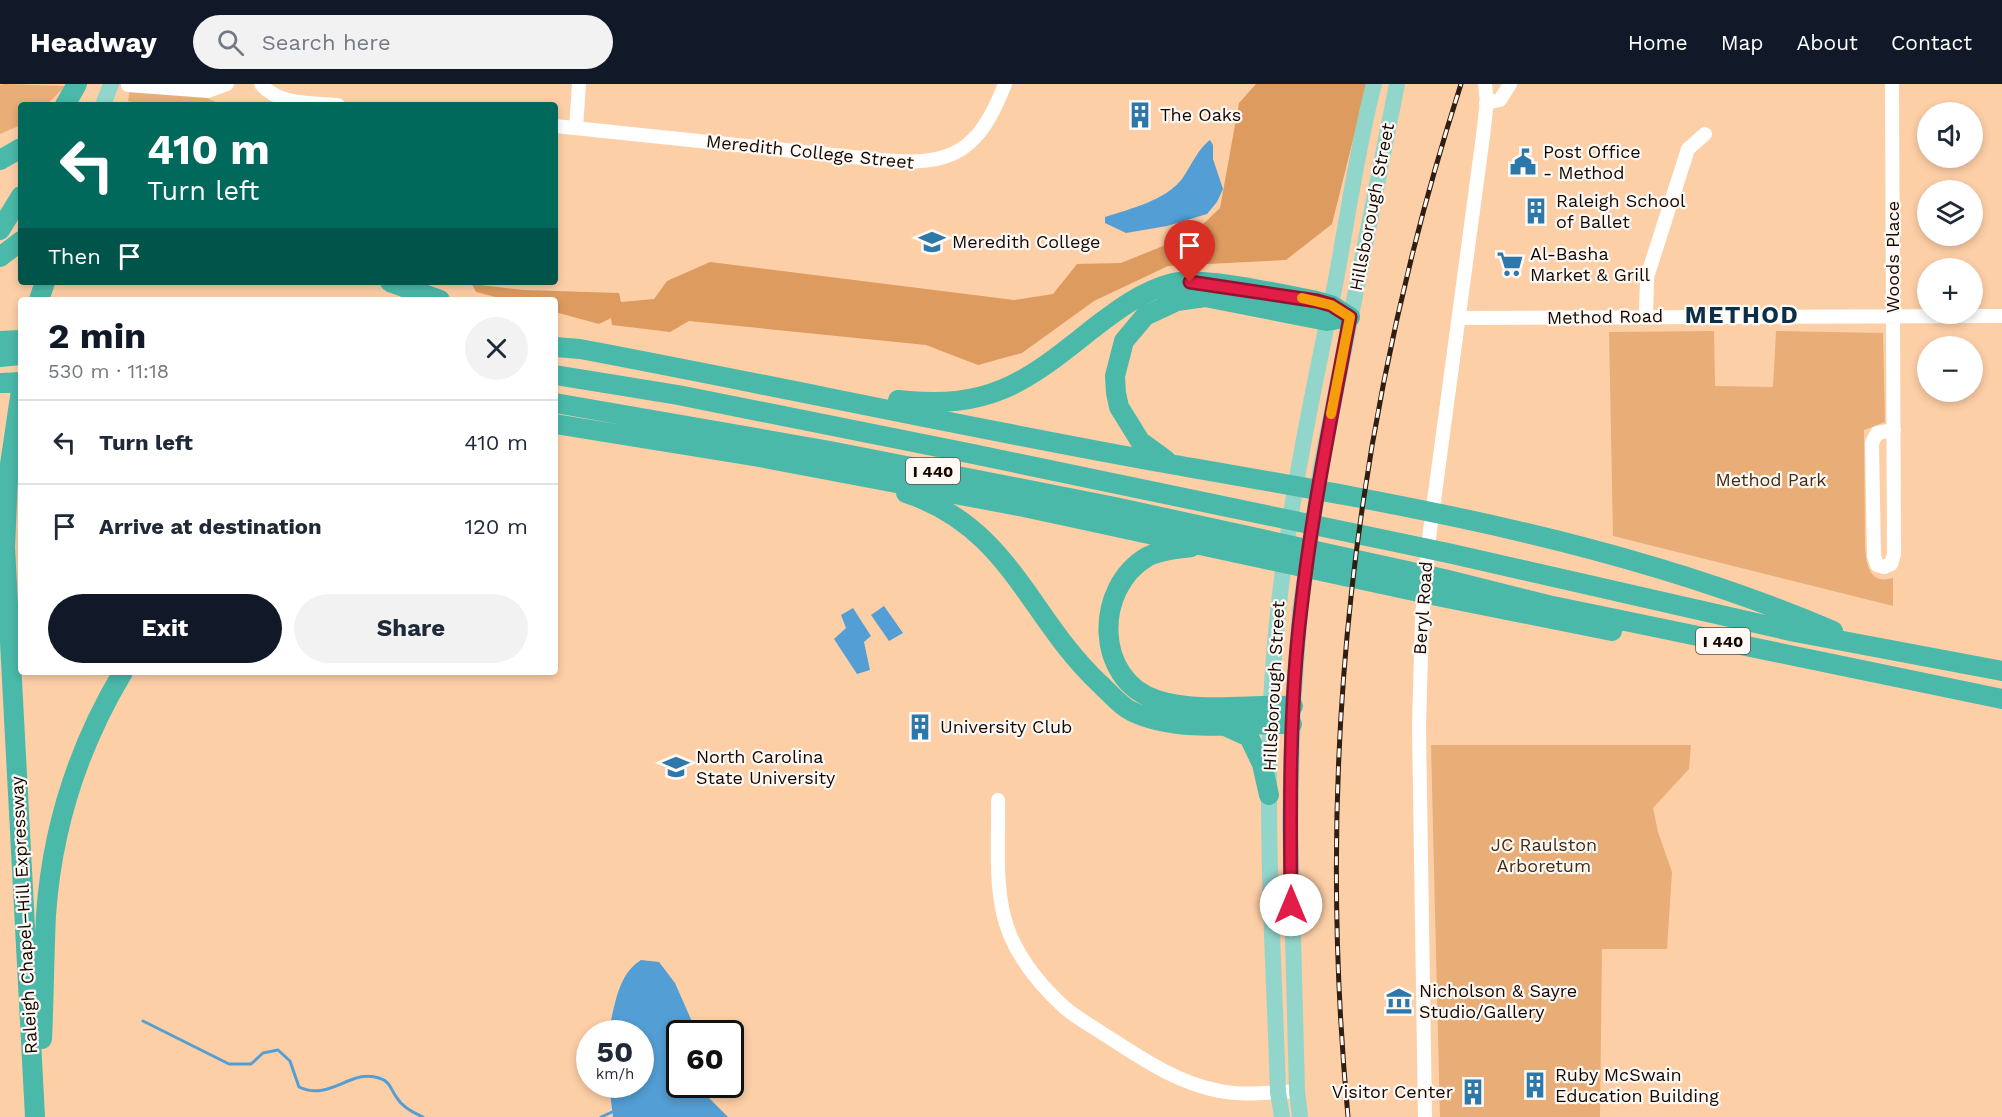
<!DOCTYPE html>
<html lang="en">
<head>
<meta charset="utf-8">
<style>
	:root { --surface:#fff; --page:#f2f2f3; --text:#1f2937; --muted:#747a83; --line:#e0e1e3; --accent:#111827 }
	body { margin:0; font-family:"Work Sans",sans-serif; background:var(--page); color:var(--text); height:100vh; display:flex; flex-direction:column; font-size:22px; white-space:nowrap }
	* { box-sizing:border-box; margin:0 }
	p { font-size:20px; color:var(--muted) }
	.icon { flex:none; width:33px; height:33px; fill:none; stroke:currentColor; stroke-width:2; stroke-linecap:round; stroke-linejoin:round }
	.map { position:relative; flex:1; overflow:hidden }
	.details { position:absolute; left:18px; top:213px; width:540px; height:378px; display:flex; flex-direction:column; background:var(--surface); border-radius:6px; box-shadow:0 3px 9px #0003 }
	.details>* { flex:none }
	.hud { position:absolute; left:18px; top:18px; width:540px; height:183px; border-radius:6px; box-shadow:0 3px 9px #0003; background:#00695c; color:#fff; overflow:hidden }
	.buttons { position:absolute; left:1917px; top:18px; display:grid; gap:12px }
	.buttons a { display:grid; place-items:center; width:66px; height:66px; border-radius:50%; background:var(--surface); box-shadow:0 3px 9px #0003; font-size:30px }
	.speed { position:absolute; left:576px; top:936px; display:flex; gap:12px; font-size:30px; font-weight:700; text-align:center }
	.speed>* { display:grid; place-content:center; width:78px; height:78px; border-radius:50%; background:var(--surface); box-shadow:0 3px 9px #0003; line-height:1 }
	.speed small { font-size:15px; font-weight:400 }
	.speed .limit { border:3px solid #111; border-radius:9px; background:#fff; color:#111 }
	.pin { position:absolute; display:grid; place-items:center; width:51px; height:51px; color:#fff; margin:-62px -26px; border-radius:50% 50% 50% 0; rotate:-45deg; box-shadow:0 0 6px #0007 }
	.pin .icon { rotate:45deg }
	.me { position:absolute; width:66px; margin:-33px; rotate:0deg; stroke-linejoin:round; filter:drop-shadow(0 0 4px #0008) }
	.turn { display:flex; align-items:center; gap:21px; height:126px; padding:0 30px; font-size:27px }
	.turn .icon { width:78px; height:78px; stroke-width:2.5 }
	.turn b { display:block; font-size:42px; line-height:51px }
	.then { display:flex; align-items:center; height:57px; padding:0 30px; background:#0003; gap:12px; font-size:22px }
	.round { display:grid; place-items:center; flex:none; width:63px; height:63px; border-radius:32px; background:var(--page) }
	.headline { display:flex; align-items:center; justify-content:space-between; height:102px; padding:0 30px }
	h1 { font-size:36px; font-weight:700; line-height:45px; color:var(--accent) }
	.button { display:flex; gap:12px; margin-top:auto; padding:12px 30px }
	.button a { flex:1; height:69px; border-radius:36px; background:var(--accent); color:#fff; font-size:24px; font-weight:700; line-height:69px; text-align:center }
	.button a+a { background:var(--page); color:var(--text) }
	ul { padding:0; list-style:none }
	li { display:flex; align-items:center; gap:18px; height:84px; padding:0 30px; border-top:2px solid var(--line) }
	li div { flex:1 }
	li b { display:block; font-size:22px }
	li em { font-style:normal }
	header { display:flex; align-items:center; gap:36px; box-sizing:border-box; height:84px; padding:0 30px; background:var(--accent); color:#fff }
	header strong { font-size:28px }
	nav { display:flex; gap:33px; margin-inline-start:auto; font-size:21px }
	.search { width:420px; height:54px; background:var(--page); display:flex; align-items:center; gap:15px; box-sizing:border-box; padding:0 21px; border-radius:33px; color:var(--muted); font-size:22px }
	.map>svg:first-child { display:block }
	.green { fill:#e9ad78 }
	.forest { fill:#dd9b60 }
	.water { fill:#539ed4 }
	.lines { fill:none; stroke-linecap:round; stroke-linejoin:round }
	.stream { stroke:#539ed4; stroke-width:3 }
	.minor { stroke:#fff; stroke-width:14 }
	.major { stroke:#92d5cb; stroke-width:16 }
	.highway { stroke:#4ab9a9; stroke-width:20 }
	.rail-casing { stroke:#301e12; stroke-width:5 }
	.rail { stroke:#fef9f5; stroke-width:3; stroke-dasharray:9; stroke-linecap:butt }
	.route-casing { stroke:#92132f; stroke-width:15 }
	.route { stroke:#e11d48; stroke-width:10 }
	.slow { stroke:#f59e0b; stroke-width:10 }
	.labels { text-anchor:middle; stroke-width:4.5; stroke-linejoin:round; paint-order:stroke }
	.shield { fill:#fef9f5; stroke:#5c504a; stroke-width:1.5 }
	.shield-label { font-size:16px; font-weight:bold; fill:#160800 }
	.poi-label { font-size:18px; fill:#160800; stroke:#fef9f5; text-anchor:start }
	.street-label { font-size:18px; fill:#160800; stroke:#fef9f5 }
	.park-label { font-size:18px; fill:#462b11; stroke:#fef9f5 }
	.district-label { font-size:24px; font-weight:bold; letter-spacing:1.5px; fill:#0a2f47; stroke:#fef9f5 }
</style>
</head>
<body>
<header>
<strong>Headway</strong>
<div class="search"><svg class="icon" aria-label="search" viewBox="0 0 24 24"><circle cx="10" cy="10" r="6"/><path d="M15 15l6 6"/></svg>Search here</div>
<nav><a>Home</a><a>Map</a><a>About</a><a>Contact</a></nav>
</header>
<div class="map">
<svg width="2002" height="1033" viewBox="0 0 2002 1033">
	<rect width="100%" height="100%" fill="#fdcfa7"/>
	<path class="green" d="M 4,0 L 66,2 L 46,21 L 21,21 L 21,41 L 0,50 L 0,1 Z
		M 130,5 L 205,13 L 222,21 L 150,21 L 128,17 Z
		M 1714,247 L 1715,302 L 1773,303 L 1776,247 L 1883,249 L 1885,338 L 1864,346 L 1865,462 C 1866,480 1869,501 1893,494 L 1893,522 L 1613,452 L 1609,248 Z
		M 1431,661 L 1691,661 L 1689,685 L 1653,724 L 1658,748 L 1672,788 L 1667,865 L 1602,865 L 1600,1033 L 1440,1033 Z"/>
	<path class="forest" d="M 1256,0 L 1367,0 L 1332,140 L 1286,176 L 1168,182 L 1094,217 L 1022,269 L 978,281 L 926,261 L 689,237 L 670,248 L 612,241 L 611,234 L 599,240 L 555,228 L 555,216 L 507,216 L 476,208 L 472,200 L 524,206 L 619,209 L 621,218 L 654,215 L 667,197 L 710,178 L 1014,216 L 1053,210 L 1077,180 L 1121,179 L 1168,160 L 1200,143 L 1220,124 L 1239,19 Z"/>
	<path class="water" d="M 1210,56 L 1213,61 L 1213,75 L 1223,105 L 1217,118 L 1207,130 L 1167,142 L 1126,149 L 1105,139 L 1105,133 C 1130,125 1166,116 1182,95 C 1191,82 1198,65 1210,56 Z
		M 884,522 L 903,549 L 889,557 L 871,531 Z
		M 853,524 L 871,552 L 864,558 L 870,586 L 857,590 L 834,555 L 846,544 L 841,531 Z
		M 641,876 L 659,878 L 675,899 L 697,949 L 680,950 L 680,1000 L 702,1001 L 704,1009 L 728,1033 L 613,1033 L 609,1001 L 640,1000 L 640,950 L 608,949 C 615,923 617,891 641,876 Z"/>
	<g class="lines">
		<path class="stream" d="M 143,937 L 229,980 L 251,980 L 263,969 L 278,966 L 290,977 L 299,1003 C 330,1018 351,984 379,994 C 390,997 391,1006 397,1014 C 402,1023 414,1029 423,1033
			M 601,1033 L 612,1028"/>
		<path class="minor" d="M 261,0 C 278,21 313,19 338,21
			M 1892,0 L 1894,470 L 1891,480 L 1884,483 L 1877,481 L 1874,472 L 1872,359 L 1877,349 L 1894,346
			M 128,1 L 208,7 L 227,0
			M 1486,19 L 1500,16 L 1510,0
			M 555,42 L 881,76 C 953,83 979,67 1005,0
			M 576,44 L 579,0
			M 1646,232 L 1647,193 L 1688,65 L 1705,50
			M 1459,234 L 2002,232
			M 998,716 C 999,759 993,810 1010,851 C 1022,879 1042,903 1064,923 C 1075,933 1090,941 1102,949 C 1138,972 1176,999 1220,1007 C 1244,1012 1272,1008 1297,1007
			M 1425,1033 L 1419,643 L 1422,534 L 1429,454 L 1483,52 L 1487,17 L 1485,0"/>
		<path class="major" d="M 103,21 L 111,0
			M 1282,1033 L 1278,1008 C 1274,879 1265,749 1271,620 C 1277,485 1303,353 1331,221 C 1346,148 1355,72 1374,0
			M 1300,1033 L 1297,1007 L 1290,738 L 1293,622 L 1300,527 L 1321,383 L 1397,0"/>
		<path class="highway" d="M 65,21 L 77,0
			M 0,76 L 21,64
			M 0,146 L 21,112
			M 0,173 L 21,157
			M 390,198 L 440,216
			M 39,216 L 45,198
			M 0,257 L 21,256
			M 555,263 L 580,265 C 777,302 973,345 1170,380 C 1394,419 1623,457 1833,547
			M 0,273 L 21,271
			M 555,291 L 678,311 L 973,370 L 1448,469 L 1795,548 L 2002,587
			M 0,299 L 21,298
			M 21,306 L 8,394 L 5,463 L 35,1033
			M 898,316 C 988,326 1024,300 1091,246 C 1117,226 1142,207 1173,199 C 1203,192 1285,211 1317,217 L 1331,221 L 1350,233
			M 555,319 L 830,367 L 1115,423 L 1444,495 L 1548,521 L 2002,615
			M 555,340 L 759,373 L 1024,423 L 1442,513 L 1612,547
			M 1166,376 L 1140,357 L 1119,323 L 1116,309 L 1115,292 L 1124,257 L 1145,232 L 1177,217 L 1205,213 L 1327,237 L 1350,233
			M 906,409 C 1010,443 1029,534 1100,600 C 1109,608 1120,622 1131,627 C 1177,650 1242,639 1292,640
			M 1191,463 C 1177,465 1159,466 1147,473 C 1094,504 1094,596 1157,616 C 1196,629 1251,620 1293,622
			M 1227,643 L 1249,653 L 1262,680 L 1269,711
			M 42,955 C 44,914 44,873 46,831 C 52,744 78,663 123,588"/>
		<g class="rail-casing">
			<path id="rail" d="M 1348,1033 C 1315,678 1352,339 1461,0"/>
		</g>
		<use href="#rail" class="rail"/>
	</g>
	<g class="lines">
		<g class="route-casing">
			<path id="route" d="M 1190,198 L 1317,217 L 1331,221 L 1350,233 C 1332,330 1312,426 1301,525 C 1289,623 1290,722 1291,821"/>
		</g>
		<use href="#route" class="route"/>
		<path class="slow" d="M 1302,214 L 1331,221 L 1350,233 L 1331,330"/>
	</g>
	<defs>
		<g id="building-bare" transform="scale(2.07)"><path d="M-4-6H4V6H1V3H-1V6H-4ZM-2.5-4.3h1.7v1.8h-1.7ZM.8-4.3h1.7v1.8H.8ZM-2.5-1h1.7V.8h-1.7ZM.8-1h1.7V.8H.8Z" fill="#2c78ab" stroke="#fef9f5" stroke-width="2.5" paint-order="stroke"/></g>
		<g id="civic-bare" transform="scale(2.07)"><path d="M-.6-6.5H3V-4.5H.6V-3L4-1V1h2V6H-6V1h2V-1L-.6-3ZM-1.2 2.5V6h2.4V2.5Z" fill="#2c78ab" stroke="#fef9f5" stroke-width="2.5" paint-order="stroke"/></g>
		<g id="university-bare" transform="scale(2.07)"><path d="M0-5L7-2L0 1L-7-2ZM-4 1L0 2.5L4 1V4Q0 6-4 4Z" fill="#2c78ab" stroke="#fef9f5" stroke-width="2.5" paint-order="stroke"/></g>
		<g id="supermarket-bare" transform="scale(2.07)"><path d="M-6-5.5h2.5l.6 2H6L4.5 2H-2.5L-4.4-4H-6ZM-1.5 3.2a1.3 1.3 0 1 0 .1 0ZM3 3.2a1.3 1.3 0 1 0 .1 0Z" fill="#2c78ab" stroke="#fef9f5" stroke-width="2.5" paint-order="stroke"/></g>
		<g id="museum-bare" transform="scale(2.07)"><path d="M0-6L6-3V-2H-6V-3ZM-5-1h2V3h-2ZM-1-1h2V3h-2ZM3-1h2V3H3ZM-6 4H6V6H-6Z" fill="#2c78ab" stroke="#fef9f5" stroke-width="2.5" paint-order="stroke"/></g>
	</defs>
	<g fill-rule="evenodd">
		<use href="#building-bare" x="1140" y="31"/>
		<use href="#civic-bare" x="1523" y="78"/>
		<use href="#building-bare" x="1536" y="127"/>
		<use href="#university-bare" x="932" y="158"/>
		<use href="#supermarket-bare" x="1510" y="180"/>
		<use href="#building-bare" x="920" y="643"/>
		<use href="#university-bare" x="676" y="683"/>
		<use href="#museum-bare" x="1399" y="917"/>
		<use href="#building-bare" x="1535" y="1001"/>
		<use href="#building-bare" x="1473" y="1008"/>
	</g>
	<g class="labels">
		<g class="shield">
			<rect x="906" y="374" width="54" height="26" rx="4.5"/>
			<rect x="1696" y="544" width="54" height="26" rx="4.5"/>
		</g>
		<g class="shield-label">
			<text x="933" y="393">I 440</text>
			<text x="1723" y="563">I 440</text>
		</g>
		<g class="poi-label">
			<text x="1160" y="37">The Oaks</text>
			<text x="1543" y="74">Post Office<tspan x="1543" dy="21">- Method</tspan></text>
			<text x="1556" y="123">Raleigh School<tspan x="1556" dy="21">of Ballet</tspan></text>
			<text x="952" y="164">Meredith College</text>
			<text x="1530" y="176">Al-Basha<tspan x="1530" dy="21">Market &amp; Grill</tspan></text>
			<text x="940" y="649">University Club</text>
			<text x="696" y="679">North Carolina<tspan x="696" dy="21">State University</tspan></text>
			<text x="1419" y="913">Nicholson &amp; Sayre<tspan x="1419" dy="21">Studio/Gallery</tspan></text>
			<text x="1555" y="997">Ruby McSwain<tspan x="1555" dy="21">Education Building</tspan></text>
			<text x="1453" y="1014" text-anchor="end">Visitor Center</text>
		</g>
		<g class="street-label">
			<text transform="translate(810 68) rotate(6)" y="6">Meredith College Street</text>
			<text transform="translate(1372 123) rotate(-79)" y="6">Hillsborough Street</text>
			<text transform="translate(1893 173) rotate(-90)" y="6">Woods Place</text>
			<text transform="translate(1605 233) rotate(-1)" y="6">Method Road</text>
			<text transform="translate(1423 524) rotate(-86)" y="6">Beryl Road</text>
			<text transform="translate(1274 602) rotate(-87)" y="6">Hillsborough Street</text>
			<text transform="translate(24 831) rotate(-93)" y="6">Raleigh Chapel–Hill Expressway</text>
		</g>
		<g class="park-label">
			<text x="1771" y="402">Method Park</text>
			<text x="1544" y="767">JC Raulston<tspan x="1544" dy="21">Arboretum</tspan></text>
		</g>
		<g class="district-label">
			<text x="1742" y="239">METHOD</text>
		</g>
	</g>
</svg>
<div class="buttons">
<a><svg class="icon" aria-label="sound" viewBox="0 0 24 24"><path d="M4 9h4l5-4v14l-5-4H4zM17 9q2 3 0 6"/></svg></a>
<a><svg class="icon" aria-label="layers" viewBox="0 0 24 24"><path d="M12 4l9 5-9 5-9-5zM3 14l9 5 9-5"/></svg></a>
<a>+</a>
<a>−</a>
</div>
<div class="speed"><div>50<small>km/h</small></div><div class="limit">60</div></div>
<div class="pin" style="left:1190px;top:198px;background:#d93025"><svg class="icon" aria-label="arrive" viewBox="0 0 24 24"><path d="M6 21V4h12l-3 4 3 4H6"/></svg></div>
<svg class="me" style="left:1291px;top:821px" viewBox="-20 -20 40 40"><circle r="19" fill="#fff"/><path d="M0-13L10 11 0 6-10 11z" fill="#e11d48"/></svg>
<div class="hud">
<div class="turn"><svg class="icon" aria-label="left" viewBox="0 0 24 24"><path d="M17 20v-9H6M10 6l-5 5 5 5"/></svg><div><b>410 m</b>Turn left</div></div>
<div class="then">Then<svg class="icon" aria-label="arrive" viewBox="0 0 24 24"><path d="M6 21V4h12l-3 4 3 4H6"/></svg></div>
</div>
<section class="details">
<div class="headline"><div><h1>2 min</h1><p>530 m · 11:18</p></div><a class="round"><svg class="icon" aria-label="close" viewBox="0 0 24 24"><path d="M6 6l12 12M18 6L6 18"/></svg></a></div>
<ul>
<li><svg class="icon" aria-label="left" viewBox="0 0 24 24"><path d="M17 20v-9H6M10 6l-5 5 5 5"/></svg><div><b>Turn left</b></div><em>410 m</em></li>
<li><svg class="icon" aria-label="arrive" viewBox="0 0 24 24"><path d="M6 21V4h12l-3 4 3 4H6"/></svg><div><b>Arrive at destination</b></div><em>120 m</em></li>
</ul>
<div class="button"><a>Exit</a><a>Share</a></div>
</section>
</div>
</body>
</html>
